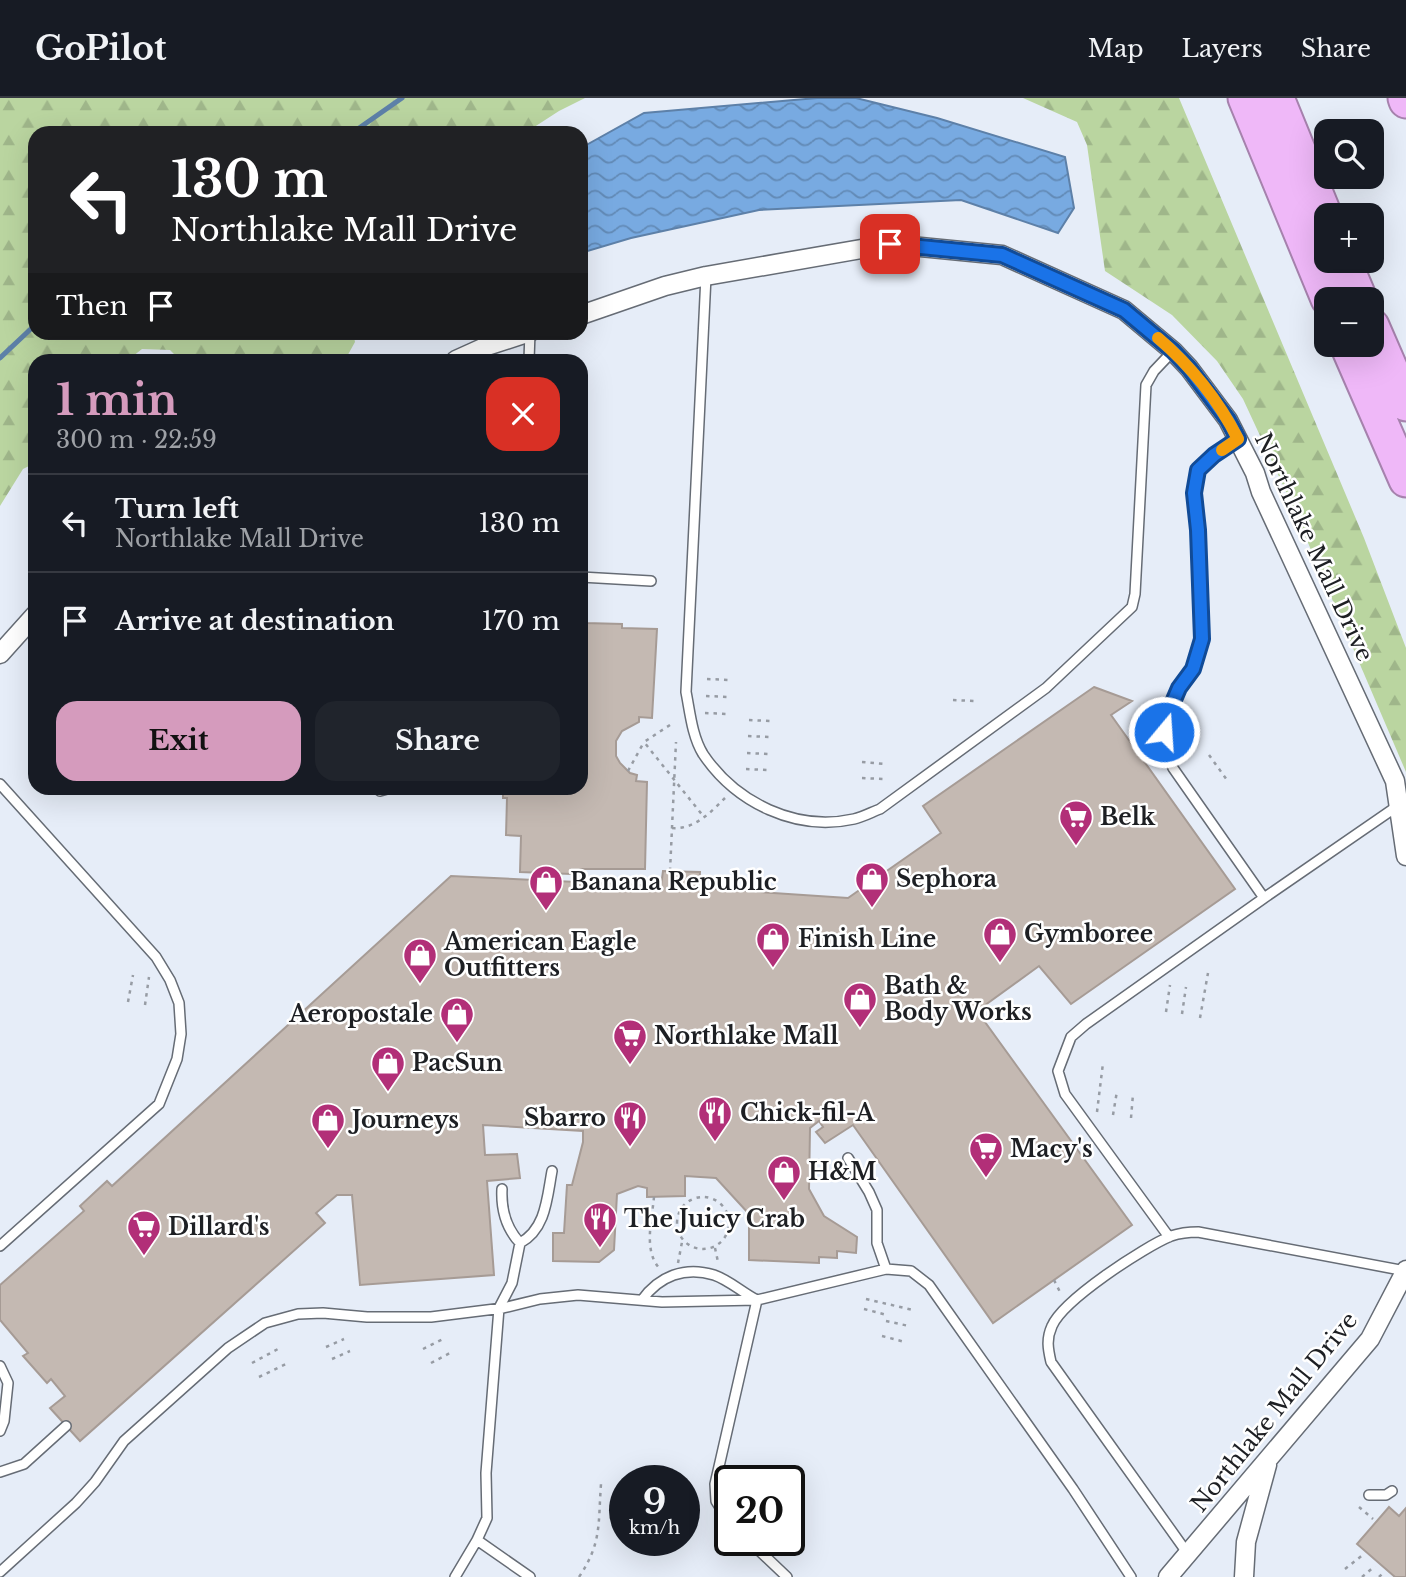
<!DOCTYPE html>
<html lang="en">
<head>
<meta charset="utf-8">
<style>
	:root { --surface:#171b24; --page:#20242c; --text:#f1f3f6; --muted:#9ea1a6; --line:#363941; --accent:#d59bbd }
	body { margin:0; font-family:"Libre Baskerville",serif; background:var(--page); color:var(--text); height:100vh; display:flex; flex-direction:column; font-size:26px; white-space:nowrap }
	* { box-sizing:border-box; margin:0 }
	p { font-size:23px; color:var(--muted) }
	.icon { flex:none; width:38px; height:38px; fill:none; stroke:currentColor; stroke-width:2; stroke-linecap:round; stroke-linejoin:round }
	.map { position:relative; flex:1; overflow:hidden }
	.panel { position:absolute; left:28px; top:256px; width:560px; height:441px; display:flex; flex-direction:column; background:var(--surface); border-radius:21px; box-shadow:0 7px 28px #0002 }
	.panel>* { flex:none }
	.banner { position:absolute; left:28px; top:28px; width:560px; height:214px; border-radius:21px; box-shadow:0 7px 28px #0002; background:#202124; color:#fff; overflow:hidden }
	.controls { position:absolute; left:1314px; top:21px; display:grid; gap:14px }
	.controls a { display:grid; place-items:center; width:70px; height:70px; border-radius:14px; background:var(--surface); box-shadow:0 7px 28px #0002; font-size:35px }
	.speed { position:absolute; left:609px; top:1367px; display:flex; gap:14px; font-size:35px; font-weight:700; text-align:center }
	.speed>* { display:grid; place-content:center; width:91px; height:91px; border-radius:50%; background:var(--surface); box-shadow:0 7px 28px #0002; line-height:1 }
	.speed small { font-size:18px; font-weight:400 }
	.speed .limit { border:4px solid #111; border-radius:10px; background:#fff; color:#111 }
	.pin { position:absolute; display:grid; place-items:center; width:60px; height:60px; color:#fff; margin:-30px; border-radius:14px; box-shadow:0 4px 10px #0006 }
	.me { position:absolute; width:77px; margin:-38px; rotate:18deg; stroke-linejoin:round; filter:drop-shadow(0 0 5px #0008) }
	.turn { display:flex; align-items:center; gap:24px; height:147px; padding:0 28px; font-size:32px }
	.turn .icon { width:91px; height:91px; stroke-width:2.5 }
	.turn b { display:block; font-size:49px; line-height:60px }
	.then { display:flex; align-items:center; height:66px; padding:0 28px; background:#0003; gap:14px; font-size:26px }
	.round { display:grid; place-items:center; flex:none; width:74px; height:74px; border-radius:21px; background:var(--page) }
	.overview { display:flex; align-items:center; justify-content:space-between; height:119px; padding:0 28px }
	h1 { font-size:42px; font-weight:700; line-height:52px; color:var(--accent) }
	.primary-button { display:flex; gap:14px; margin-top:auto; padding:14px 28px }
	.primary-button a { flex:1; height:80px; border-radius:21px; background:var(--accent); color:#111; font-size:28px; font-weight:700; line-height:80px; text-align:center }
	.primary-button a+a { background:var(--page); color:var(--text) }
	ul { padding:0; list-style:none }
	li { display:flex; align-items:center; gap:21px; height:98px; padding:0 28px; border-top:2px solid var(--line) }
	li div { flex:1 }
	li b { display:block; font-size:26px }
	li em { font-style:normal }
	header { display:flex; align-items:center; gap:42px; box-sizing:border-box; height:98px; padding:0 35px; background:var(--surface); border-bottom:2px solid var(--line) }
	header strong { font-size:33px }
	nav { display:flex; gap:38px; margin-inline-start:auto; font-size:24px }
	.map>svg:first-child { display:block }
	.forest { fill:url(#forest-firs) }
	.water { fill:url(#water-waves); stroke:#5d80a8; stroke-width:2 }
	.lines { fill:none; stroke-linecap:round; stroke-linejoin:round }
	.stream { stroke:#5d80a8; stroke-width:5 }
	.building { fill:#c4b9b2; stroke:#a69b95; stroke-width:2 }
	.lane-casing { stroke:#666c75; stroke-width:12 }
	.street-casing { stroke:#666c75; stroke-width:21 }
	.highway-casing { stroke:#a682ad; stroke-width:37 }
	.path { stroke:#979ca4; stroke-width:2.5; stroke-dasharray:3.5 5; stroke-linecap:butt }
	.lane { stroke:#fff; stroke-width:9 }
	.street { stroke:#fff; stroke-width:18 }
	.highway { stroke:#efb8f8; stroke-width:33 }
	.route-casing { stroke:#114b97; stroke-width:18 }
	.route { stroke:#1a73e8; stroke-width:12 }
	.slow { stroke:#f59e0b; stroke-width:12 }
	.labels { text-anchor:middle; stroke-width:5; stroke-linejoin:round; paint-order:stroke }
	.street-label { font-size:23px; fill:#1d1f23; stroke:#fff }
	.poi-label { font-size:23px; font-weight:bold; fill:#1d1f23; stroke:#fff; text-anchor:start }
</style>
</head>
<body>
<header>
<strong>GoPilot</strong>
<nav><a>Map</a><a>Layers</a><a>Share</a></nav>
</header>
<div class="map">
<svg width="1406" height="1479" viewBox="0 0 1406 1479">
	<defs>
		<pattern id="forest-firs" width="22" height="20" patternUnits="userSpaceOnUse" patternTransform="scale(1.75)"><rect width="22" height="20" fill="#bad5a0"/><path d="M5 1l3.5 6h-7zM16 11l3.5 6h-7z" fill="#9fb68a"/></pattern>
		<pattern id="water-waves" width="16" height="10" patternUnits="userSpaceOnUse" patternTransform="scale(1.75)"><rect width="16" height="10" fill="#78aae1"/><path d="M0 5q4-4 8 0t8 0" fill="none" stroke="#628ab6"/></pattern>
	</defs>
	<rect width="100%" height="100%" fill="#e6edf8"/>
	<path class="forest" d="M 0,0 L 585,0 L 559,13 L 525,35 L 35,35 L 35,234 L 353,234 L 355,244 L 345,262 L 180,262 L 170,252 L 142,251 L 128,262 L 35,262 L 35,365 L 23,371 L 0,408 Z
		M 1023,0 L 1179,0 L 1364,440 L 1406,550 L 1406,674 L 1288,398 L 1243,301 L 1217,263 L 1172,217 L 1105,173 L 1087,47 L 1077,24 Z"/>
	<path class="water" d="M 817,0 L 856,0 L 937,20 L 1065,59 L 1074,110 L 1058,135 L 961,102 L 759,112 L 631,140 L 581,155 L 581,50 L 644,15 Z"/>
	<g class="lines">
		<path class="stream" d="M 352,35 L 402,0
			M 0,260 L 35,227"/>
	</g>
	<path class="building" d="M 581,517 L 586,517 L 585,525 L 622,526 L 622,530 L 657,531 L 652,620 L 639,619 L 639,624 L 622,633 L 616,643 L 616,658 L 620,665 L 630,675 L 637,677 L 636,683 L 647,684 L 645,771 L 571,771 L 571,776 L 520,774 L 521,738 L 506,737 L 507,700 L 503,700 L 503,690 L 581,690 Z
		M 1094,589 L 1132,603 L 1111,617 L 1235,791 L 1071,906 L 1039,868 L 977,913 L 1132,1127 L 993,1225 L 853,1027 L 825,1045 L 816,1034 L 823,1029 L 819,1023 L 810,1030 L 809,1091 L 824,1118 L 857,1139 L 856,1155 L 837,1153 L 837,1160 L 819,1159 L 819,1165 L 749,1162 L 749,1116 L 716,1080 L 685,1078 L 685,1098 L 647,1099 L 647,1090 L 638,1088 L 617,1096 L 614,1152 L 599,1164 L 553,1163 L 553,1135 L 564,1135 L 567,1087 L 572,1087 L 583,1044 L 583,1033 L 483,1027 L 485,1057 L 517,1056 L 520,1080 L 487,1083 L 494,1177 L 360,1187 L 352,1097 L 337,1097 L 316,1115 L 325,1125 L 80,1343 L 50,1310 L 65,1298 L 51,1281 L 47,1285 L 23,1258 L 28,1255 L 0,1222 L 0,1187 L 84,1113 L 80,1108 L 107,1083 L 112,1088 L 451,778 L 661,788 L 663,773 L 700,774 L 699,790 L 848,800 L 941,735 L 923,708 Z
		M 1389,1409 L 1399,1418 L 1406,1410 L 1406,1479 L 1395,1479 L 1357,1446 Z"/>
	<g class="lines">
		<g class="lane-casing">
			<path id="lane" d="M 706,178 L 686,594 C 690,614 692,638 703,656 C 736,705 796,734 854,721 C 863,719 872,714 880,711 L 1046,590 L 1132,509 L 1135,496 L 1146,287 L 1154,273 L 1173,253
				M 529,262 L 530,234
				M 1238,341 L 1214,357 L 1198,372 L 1194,395 L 1198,432 L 1202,541 L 1193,571 L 1179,589 L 1167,618 L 1164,634 L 1166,653 L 1173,670 L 1264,800 L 1399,707
				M 581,479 L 651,483
				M 0,686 L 156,859 L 170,882 L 179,905 L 181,936 L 177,961 L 159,1006 L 0,1148
				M 380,693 L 391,690
				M 848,1060 L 869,1094 L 877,1112 L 877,1145 L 886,1171
				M 1169,1139 L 1065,996 L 1058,973 L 1071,939 L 1086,926 L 1264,800
				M 520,1145 C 546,1131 547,1100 552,1073
				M 642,1202 C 659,1178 685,1168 714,1177 C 729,1182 743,1195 757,1202 L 715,1386 L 716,1403 L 730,1425
				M 0,1268 L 8,1285 L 4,1323 L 0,1333
				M 0,1374 L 24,1366 L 66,1328
				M 1369,1397 L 1386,1397 L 1392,1393
				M 477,1442 L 530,1479
				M 748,1442 L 787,1479
				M 1188,1456 L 1051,1264 C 1048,1251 1046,1241 1052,1228 C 1063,1202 1144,1149 1171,1138 C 1180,1135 1189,1134 1198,1134 L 1406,1173
				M 0,1474 L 76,1405 L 95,1384 L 124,1343 L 228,1250 L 265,1225 L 298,1216 L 323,1215 L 367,1219 L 431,1219 L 503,1210 L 540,1201 L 578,1197 L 662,1204 L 757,1202 L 886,1171 L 911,1173 L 929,1187 L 1073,1391 L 1131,1479
				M 455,1479 L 477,1442 L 487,1420 L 486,1375 L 499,1210 L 512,1185 L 520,1145 C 506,1130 501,1111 502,1091"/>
		</g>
		<g class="street-casing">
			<path id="street" d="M 581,217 L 665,188 L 706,178 L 890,146 L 1002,157 L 1124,212 L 1173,253 L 1189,270 L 1228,322 L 1255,375 L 1261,394 L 1395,683 L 1406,758
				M 456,262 L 487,248 L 530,234
				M 0,556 L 35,517
				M 1168,1479 L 1370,1241 L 1406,1172
				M 1244,1479 L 1246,1444 L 1267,1367"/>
		</g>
		<g class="highway-casing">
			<path id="highway" d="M 1245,0 L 1328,201
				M 1277,0 L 1326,120
				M 1405,0 L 1406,3
				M 1344,163 L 1360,201
				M 1372,228 L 1406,306
				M 1347,247 L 1406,382"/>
		</g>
		<path class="path" d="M 707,581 L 730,582
			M 706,598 L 729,599
			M 953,602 L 975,603
			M 705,615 L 728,616
			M 749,622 L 771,623
			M 670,627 L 644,644 L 704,719
			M 748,638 L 770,639
			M 747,655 L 769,656
			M 1209,657 L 1227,682
			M 862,664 L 884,666
			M 746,671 L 768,672
			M 628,673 L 644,644
			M 862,680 L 883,681
			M 672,730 C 694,732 711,714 725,700
			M 670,773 L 676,644
			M 128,904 L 133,877
			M 145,907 L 149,879
			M 1166,914 L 1170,887
			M 1182,916 L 1186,889
			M 1200,920 L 1208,875
			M 1097,1014 L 1103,965
			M 1113,1017 L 1117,993
			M 1131,1020 L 1133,996
			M677 1125a26 26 0 1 1 52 0a26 26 0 1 1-52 0Z
			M 654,1099 C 652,1122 643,1153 660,1171
			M 715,1150 L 718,1164
			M 678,1165 L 682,1144
			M 1054,1182 L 1061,1196
			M 866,1201 L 913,1212
			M 864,1211 L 887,1217
			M 886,1223 L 909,1228
			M 882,1238 L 905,1244
			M 326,1249 L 344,1241
			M 423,1251 L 443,1241
			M 332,1261 L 350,1253
			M 252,1265 L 278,1251
			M 431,1265 L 450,1255
			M 259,1279 L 286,1266
			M 1359,1409 L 1373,1421
			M 1345,1471 L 1364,1456
			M 579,1479 C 602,1445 598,1426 601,1386
			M 1362,1479 L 1375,1468
			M 1379,1479 L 1382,1476"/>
		<use href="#lane" class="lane"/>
		<use href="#street" class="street"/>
		<use href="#highway" class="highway"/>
	</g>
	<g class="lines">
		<g class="route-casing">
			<path id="route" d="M 890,146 L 1002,157 L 1124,212 L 1173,253 L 1189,270 L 1228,322 L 1238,341 L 1214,357 L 1198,372 L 1194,395 L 1198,432 L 1202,541 L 1193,571 L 1179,590 L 1167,618 L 1164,634"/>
		</g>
		<use href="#route" class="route"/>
		<path class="slow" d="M 1158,240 C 1190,267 1219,303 1238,341 L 1222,352"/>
	</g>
	<defs>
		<g id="supermarket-pin" transform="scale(1.75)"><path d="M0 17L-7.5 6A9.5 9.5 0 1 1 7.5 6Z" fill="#b22f78" stroke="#fff"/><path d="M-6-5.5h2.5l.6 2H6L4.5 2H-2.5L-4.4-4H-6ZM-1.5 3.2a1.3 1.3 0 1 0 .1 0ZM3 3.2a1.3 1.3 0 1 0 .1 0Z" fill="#fff"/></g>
		<g id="shop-pin" transform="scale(1.75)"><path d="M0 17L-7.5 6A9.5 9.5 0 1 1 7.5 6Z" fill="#b22f78" stroke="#fff"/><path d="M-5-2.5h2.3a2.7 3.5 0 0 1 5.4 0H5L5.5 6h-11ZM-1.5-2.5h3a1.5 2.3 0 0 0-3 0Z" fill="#fff"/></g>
		<g id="restaurant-pin" transform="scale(1.75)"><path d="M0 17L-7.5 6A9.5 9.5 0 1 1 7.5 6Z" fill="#b22f78" stroke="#fff"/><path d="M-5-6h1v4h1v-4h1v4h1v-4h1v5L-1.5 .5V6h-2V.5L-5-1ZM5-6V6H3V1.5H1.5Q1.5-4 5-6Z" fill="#fff"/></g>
	</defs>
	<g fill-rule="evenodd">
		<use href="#supermarket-pin" x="1076" y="719"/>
		<use href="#shop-pin" x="872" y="781"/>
		<use href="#shop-pin" x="546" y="784"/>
		<use href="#shop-pin" x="1000" y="836"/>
		<use href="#shop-pin" x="773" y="841"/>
		<use href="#shop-pin" x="420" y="857"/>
		<use href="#shop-pin" x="860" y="901"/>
		<use href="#shop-pin" x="457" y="916"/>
		<use href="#supermarket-pin" x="630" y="938"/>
		<use href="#shop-pin" x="388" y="965"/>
		<use href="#restaurant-pin" x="715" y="1015"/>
		<use href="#restaurant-pin" x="630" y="1020"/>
		<use href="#shop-pin" x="328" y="1022"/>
		<use href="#supermarket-pin" x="986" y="1051"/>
		<use href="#shop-pin" x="784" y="1074"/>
		<use href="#restaurant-pin" x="600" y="1121"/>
		<use href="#supermarket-pin" x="144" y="1129"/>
	</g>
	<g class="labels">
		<g class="street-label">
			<text transform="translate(1314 449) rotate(65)" y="8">Northlake Mall Drive</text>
			<text transform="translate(1274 1314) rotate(-51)" y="8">Northlake Mall Drive</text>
		</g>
		<g class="poi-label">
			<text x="1100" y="727">Belk</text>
			<text x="896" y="789">Sephora</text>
			<text x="570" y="792">Banana Republic</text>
			<text x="1024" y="844">Gymboree</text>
			<text x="798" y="849">Finish Line</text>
			<text x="444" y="852">American Eagle<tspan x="444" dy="26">Outfitters</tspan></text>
			<text x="884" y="896">Bath &amp;<tspan x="884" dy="26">Body Works</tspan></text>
			<text x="433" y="924" text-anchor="end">Aeropostale</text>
			<text x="654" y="946">Northlake Mall</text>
			<text x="412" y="973">PacSun</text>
			<text x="740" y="1023">Chick-fil-A</text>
			<text x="606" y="1028" text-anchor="end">Sbarro</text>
			<text x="352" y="1030">Journeys</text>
			<text x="1010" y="1059">Macy's</text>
			<text x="808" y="1082">H&amp;M</text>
			<text x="624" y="1129">The Juicy Crab</text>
			<text x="168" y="1137">Dillard's</text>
		</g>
	</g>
</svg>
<div class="controls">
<a><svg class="icon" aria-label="search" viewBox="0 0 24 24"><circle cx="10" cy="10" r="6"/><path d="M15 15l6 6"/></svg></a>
<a>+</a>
<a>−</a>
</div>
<div class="speed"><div>9<small>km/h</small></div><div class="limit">20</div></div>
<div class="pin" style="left:890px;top:146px;background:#d93025"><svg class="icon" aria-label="arrive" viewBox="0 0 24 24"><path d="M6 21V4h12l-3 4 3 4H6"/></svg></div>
<svg class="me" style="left:1164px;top:634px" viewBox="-20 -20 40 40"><circle r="17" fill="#1a73e8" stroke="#fff" stroke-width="3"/><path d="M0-11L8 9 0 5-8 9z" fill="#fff"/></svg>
<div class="banner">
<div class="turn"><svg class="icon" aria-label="left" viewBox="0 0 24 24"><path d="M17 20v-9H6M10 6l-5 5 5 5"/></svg><div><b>130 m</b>Northlake Mall Drive</div></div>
<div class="then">Then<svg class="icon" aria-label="arrive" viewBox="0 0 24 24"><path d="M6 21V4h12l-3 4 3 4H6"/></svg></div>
</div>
<section class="panel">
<div class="overview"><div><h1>1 min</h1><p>300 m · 22:59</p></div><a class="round" style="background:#d93025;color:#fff"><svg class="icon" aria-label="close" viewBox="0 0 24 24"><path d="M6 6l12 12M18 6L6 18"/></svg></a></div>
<ul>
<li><svg class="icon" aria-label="left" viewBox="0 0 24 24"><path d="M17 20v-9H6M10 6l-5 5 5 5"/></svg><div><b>Turn left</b><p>Northlake Mall Drive</p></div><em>130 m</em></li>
<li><svg class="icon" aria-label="arrive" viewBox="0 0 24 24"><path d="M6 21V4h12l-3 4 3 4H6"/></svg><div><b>Arrive at destination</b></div><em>170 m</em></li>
</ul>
<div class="primary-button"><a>Exit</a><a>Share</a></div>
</section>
</div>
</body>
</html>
